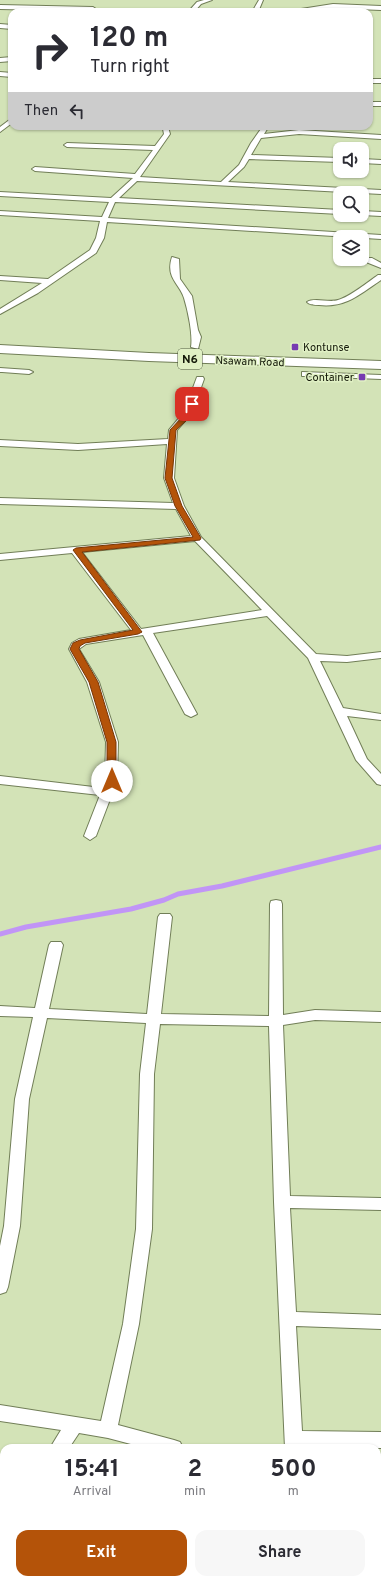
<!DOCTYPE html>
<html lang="en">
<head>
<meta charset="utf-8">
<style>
	:root { --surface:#fff; --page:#f7f7f7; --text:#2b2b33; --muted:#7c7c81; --accent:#b45309 }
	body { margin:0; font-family:Overpass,sans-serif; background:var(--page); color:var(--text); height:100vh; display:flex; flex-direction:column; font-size:15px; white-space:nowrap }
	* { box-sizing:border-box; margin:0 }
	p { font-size:13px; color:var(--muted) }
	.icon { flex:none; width:22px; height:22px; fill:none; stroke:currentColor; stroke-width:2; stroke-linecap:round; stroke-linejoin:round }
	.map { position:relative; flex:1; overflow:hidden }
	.side { position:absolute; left:0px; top:1444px; width:381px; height:140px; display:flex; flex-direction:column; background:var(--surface); border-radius:12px 12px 0 0; box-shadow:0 1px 3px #0004 }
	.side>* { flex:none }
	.guide { position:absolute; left:8px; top:8px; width:365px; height:122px; border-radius:12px; box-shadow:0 1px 3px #0004; background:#fff; color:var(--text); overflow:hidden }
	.fabs { position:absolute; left:333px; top:142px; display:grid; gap:8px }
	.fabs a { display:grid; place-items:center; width:36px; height:36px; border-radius:8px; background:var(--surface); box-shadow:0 1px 3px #0004; font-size:20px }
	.pin { position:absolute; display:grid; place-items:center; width:34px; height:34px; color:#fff; margin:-17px; border-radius:8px; box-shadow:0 2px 6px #0006 }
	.me { position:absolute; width:44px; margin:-22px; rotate:0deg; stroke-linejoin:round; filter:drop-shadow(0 0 3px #0008) }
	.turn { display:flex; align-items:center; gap:14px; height:84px; padding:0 16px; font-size:18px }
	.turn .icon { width:52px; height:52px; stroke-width:2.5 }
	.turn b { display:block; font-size:28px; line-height:34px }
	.then { display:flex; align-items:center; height:38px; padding:0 16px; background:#0003; gap:8px; font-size:15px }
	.eta { display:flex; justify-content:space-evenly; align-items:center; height:68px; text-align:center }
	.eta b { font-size:24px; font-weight:700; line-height:28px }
	.action { display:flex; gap:8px; margin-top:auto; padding:8px 16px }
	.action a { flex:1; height:46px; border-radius:12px; background:var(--accent); color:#fff; font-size:16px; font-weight:700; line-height:46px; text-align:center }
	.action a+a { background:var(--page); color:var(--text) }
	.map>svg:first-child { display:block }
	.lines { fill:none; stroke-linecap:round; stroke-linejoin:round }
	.stream { stroke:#c195f6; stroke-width:5 }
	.minor-casing { stroke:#717e57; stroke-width:2 }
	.trunk-casing { stroke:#717e57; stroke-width:2 }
	.minor { fill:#fff; fill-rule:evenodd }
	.trunk { fill:#fff; fill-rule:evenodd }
	.route { fill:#b45309; stroke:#753606 }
	.poi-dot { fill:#773bb1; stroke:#e0f0c4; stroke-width:1.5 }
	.labels { text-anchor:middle; stroke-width:3; stroke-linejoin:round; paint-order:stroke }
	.far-poi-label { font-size:11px; fill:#141909; stroke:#e0f0c4; text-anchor:start }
	.far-street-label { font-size:11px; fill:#141909; stroke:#e0f0c4 }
	.shield { fill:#e0f0c4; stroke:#515a41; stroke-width:1 }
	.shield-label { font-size:12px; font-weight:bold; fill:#141909 }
</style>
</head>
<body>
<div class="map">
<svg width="381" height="1584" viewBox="0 0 381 1584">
	<rect width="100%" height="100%" fill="#d3e3b7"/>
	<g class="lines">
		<path class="stream" d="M 0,934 L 26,927 L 131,909 L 164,900 L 178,894 L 222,886 L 381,847"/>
		<g class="minor-casing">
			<path id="minor" d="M 204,0 L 212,0 L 201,4 L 194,12 L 188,12 L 197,2 Z
				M 259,0 L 263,0 L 258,12 L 252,12 Z
				M 333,4 L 381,6 L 381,10 L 333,8 L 282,12 Z
				M 0,5 L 93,7 L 96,9 L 93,11 L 0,9 Z
				M 0,24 L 12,25 L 12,29 L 0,28 Z
				M 12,57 L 12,61 L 0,62 L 0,58 Z
				M 0,72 L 12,73 L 12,77 L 0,76 Z
				M 369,79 L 381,79 L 381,83 L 369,83 Z
				M 369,102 L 381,102 L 381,106 L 369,106 Z
				M 12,118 L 12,123 L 0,132 L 0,127 Z
				M 160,126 L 168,127 L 170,134 L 140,177 L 221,182 L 239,165 L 251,143 L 263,126 L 269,126 L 264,134 L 299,130 L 381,135 L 381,139 L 299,134 L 261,138 L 251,155 L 340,158 L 340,162 L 249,159 L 244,167 L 228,182 L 381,190 L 381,194 L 137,181 L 119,198 L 340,210 L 340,214 L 115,202 L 108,218 L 381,235 L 381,239 L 107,222 L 104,238 L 96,253 L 38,293 L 0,314 L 0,309 L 42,283 L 0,280 L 0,276 L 48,279 L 90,250 L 96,238 L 100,221 L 0,215 L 0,211 L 102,217 L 109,202 L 0,196 L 0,192 L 111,198 L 133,178 L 35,171 L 32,169 L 35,167 L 135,174 L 153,150 L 67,147 L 64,145 L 67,143 L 155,146 L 164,134 L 163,129 Z
				M 362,159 L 381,160 L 381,164 L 362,163 Z
				M 362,211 L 381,212 L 381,216 L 362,215 Z
				M 172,257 L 179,259 L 180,279 L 192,296 L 198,330 L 201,337 L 198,349 L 191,347 C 193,335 188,311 184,298 C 180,284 165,278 172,257 Z
				M 366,258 L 372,258 L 381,263 L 381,268 L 366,262 Z
				M 378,275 L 381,275 L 381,280 C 360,294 346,308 319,305 C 314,305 310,305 307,302 C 314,297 329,303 338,300 C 350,297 368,282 378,275 Z
				M 0,368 L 29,370 L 33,372 L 29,374 L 2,372 L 0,372 Z
				M 302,372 L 381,375 L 381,379 L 305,376 L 302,376 Z
				M 197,377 L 203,377 L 204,379 L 192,413 L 177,430 L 174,478 L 184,506 L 201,537 L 316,654 L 347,656 L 381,652 L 381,658 L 347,662 L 320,661 L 343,708 L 381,714 L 381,720 L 347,716 L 367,759 L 381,774 L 381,785 L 377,784 L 356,760 L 308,658 L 267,616 L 153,633 L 197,714 L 191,717 L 185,714 L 143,635 L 86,644 L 79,649 L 99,682 L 118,742 L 117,781 L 96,836 L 90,840 L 84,836 L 100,795 L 0,784 L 0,776 L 102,788 L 105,781 L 106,742 L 87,682 L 69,649 L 72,643 L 79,639 L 131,630 L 72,553 L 0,560 L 0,554 L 191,536 L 176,509 L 0,504 L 0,498 L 173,503 L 164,478 L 167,444 L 78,450 L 0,446 L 0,440 L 78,444 L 168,439 L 169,430 L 184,412 ZM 195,541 L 262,610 L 141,629 L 82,552 Z
				M 276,900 L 281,901 L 282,904 L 283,1015 L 315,1010 L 381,1012 L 381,1022 L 315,1020 L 283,1025 L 290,1196 L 381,1198 L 381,1210 L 290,1208 L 296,1312 L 381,1315 L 381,1329 L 296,1326 L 302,1431 L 381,1432 L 381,1448 L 285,1448 L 274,1202 L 269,1026 L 160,1024 L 154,1074 L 152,1229 L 139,1324 L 118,1425 L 174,1440 L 180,1442 L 183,1448 L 146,1448 L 108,1438 L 79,1433 L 69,1448 L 50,1448 L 61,1430 L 0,1421 L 0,1405 L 101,1421 L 123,1324 L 136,1229 L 140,1074 L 146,1023 L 47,1018 L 29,1099 L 20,1226 L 8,1287 L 6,1292 L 0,1294 L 0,1246 L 4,1226 L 15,1099 L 33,1017 L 0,1016 L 0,1006 L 35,1008 L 49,945 L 51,942 L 61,942 L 63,945 L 49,1009 L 147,1014 L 158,917 L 160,914 L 170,914 L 172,917 L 161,1014 L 269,1016 L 270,904 L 271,901 Z
				M 4,1520 L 4,1541 L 0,1542 L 0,1521 Z
				M 377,1552 L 381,1554 L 381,1573 L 377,1571 Z"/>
		</g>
		<g class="trunk-casing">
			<path id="trunk" d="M 0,345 L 149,353 L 381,361 L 381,369 L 149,361 L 0,353 Z"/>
		</g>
		<use href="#minor" class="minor"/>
		<use href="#trunk" class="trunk"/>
	</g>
	<path class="route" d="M 190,402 L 195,404 L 188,419 L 176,430 L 172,478 L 182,506 L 201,538 L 200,540 L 82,552 L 142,632 L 138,634 L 85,643 L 80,646 L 79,649 L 98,682 L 116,742 L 116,781 L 112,784 L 107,781 L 107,742 L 89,682 L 70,649 L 73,643 L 80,640 L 133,630 L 73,550 L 76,548 L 193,537 L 175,506 L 165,478 L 170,430 L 183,416 Z"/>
	<g class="poi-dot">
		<rect x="291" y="343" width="8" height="8" rx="2"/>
		<rect x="358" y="373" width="8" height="8" rx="2"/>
	</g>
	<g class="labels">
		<g class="far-poi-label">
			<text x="303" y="351">Kontunse</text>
			<text x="354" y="381" text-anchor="end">Container</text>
		</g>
		<g class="far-street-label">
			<text transform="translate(250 361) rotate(2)" y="4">Nsawam Road</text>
		</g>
		<rect class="shield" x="178" y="349" width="24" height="20" rx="3"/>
		<g class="shield-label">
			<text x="190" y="363">N6</text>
		</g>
	</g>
</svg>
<div class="fabs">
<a><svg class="icon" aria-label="sound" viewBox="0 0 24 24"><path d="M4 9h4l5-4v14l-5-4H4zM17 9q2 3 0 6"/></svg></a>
<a><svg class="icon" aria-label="search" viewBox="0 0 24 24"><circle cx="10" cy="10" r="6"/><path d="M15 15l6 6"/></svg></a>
<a><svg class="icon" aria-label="layers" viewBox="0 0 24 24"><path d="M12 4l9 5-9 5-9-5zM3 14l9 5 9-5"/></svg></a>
</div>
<div class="pin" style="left:192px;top:404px;background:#d93025"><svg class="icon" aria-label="arrive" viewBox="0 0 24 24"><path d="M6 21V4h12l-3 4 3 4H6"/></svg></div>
<svg class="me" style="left:112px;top:781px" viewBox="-20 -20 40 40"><circle r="19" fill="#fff"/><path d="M0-13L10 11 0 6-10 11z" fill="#b45309"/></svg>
<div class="guide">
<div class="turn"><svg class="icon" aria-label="right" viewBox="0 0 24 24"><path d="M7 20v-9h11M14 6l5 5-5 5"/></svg><div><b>120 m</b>Turn right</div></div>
<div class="then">Then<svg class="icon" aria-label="left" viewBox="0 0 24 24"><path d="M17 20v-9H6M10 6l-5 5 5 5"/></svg></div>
</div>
<section class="side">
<div class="eta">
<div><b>15:41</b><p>Arrival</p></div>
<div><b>2</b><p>min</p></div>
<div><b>500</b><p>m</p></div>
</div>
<div class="action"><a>Exit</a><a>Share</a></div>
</section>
</div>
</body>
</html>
